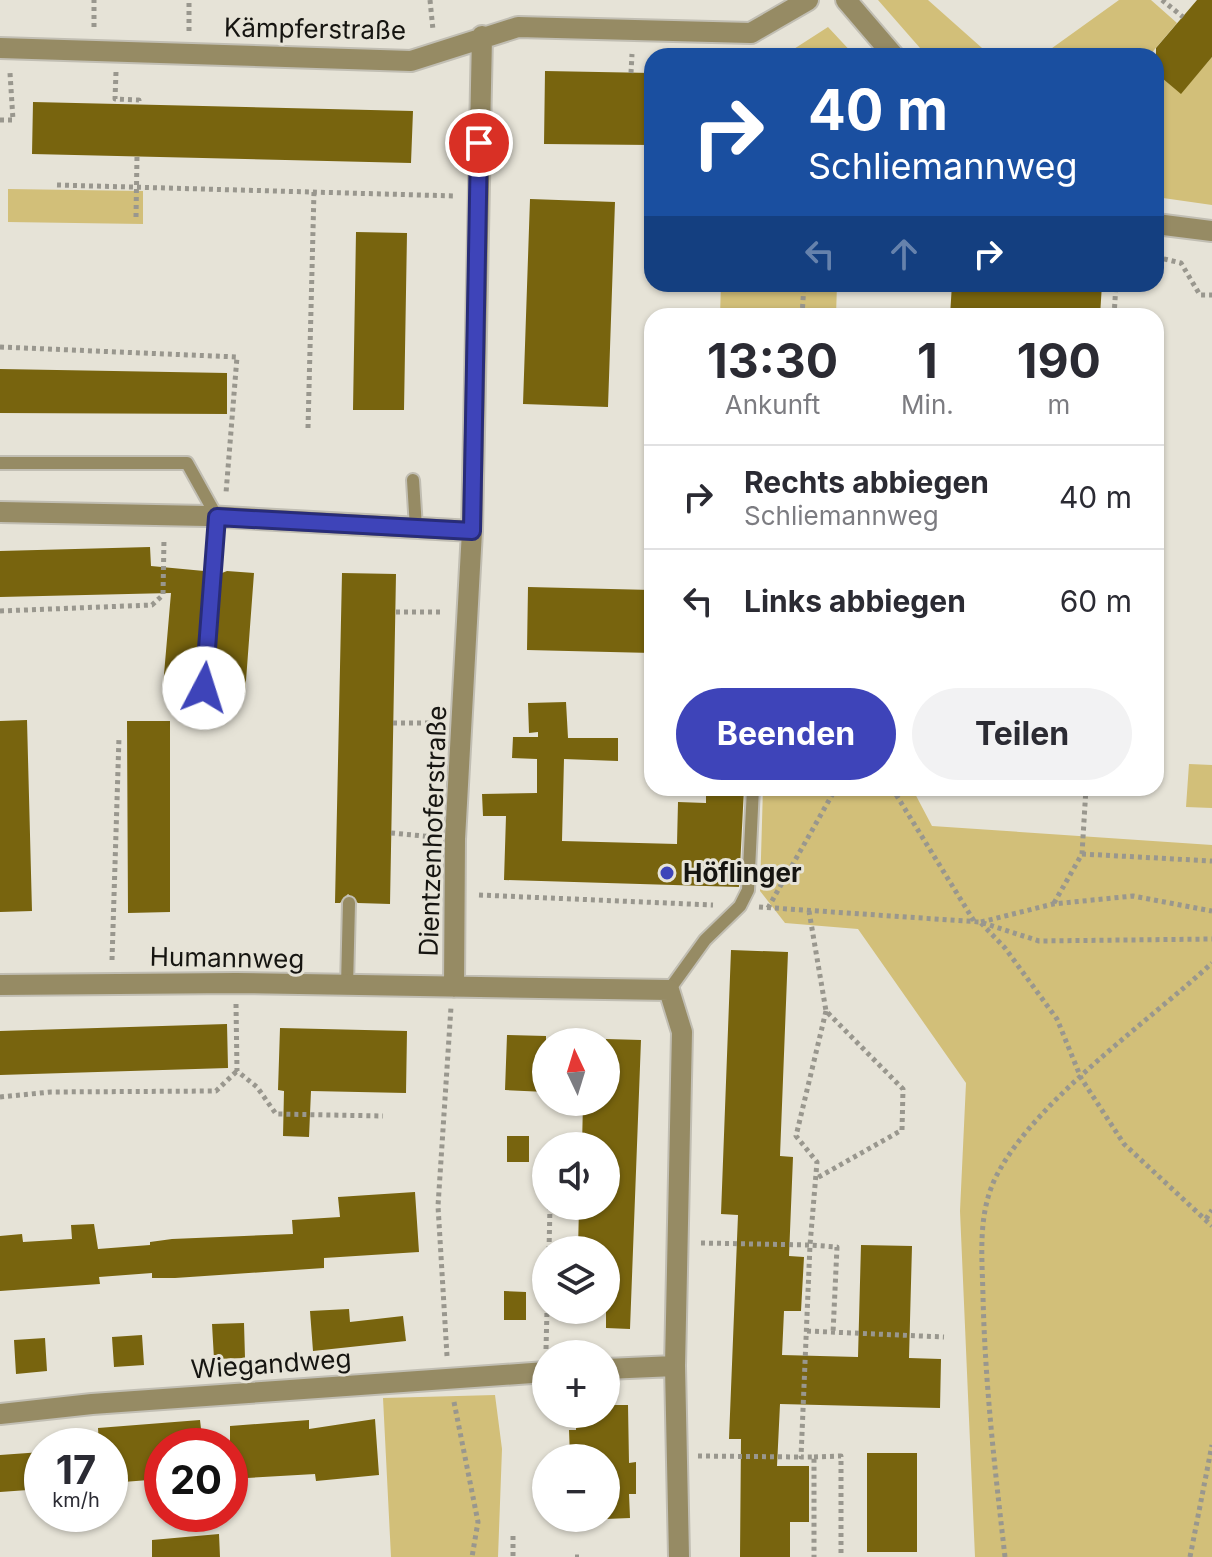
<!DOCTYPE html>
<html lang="de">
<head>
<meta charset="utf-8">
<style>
	:root { --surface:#fff; --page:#f2f2f3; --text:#2b2b33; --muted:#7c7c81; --line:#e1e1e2; --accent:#3e44b9 }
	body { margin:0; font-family:Inter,sans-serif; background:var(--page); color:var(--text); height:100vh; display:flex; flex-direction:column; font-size:30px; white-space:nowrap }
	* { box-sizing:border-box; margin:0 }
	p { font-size:26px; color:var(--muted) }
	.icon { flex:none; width:44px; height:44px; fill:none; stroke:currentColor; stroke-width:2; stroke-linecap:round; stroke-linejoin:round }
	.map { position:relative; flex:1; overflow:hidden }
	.sheet { position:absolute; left:644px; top:308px; width:520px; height:488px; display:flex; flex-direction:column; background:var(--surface); border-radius:24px; box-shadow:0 2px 6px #0004 }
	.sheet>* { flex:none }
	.guide { position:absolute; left:644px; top:48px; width:520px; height:244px; border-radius:24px; box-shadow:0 2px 6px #0004; background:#1a4fa0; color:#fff; overflow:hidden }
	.needle { width:52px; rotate:356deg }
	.buttons { position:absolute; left:532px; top:1028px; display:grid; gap:16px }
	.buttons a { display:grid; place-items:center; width:88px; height:88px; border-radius:50%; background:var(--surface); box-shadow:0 2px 6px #0004; font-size:40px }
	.speed { position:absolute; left:24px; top:1428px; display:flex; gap:16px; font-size:40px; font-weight:700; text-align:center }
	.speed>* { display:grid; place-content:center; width:104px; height:104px; border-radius:50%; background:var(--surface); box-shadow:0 2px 6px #0004; line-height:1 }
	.speed small { font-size:20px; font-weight:400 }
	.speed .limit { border:12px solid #d22; background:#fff; color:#111 }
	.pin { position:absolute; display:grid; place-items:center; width:68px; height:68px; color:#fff; margin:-34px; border:4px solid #fff; border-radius:50%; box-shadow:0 2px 8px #0007 }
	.me { position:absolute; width:88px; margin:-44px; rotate:5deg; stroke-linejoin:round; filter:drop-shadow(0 0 6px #0008) }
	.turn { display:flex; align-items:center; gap:28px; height:168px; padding:0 32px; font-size:36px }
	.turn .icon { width:104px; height:104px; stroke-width:2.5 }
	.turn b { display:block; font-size:56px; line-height:68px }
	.lanes { display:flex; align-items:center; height:76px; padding:0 32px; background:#0003; justify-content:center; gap:40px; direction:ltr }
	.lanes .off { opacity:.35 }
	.eta { display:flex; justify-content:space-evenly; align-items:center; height:136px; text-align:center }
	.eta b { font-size:48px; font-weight:700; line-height:56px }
	.primary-button { display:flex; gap:16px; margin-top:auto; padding:16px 32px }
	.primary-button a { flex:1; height:92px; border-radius:48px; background:var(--accent); color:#fff; font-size:32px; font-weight:700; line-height:92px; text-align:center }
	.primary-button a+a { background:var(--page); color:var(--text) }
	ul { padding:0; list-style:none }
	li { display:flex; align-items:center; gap:24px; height:104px; padding:0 32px; border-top:2px solid var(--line) }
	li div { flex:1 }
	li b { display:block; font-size:30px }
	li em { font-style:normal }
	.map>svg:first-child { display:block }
	.green { fill:#d2bf79 }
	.building { fill:#78640e }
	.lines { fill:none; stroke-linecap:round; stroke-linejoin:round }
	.lane-casing { stroke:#c1beb3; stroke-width:16 }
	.street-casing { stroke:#c1beb3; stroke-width:24 }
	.path { stroke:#99978e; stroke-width:5; stroke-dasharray:4 4; stroke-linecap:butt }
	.lane { stroke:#968b64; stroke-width:12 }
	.street { stroke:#968b64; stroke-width:20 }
	.route-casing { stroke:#282c78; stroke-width:20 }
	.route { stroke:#3e44b9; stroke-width:14 }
	.poi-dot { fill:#3e44b9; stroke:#e6e3d7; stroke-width:3 }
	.labels { text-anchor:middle; stroke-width:6; stroke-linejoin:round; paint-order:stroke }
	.street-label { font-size:26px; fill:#161511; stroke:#e6e3d7 }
	.poi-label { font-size:26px; font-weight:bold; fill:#161511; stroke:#e6e3d7; text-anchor:start }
</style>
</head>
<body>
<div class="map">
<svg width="1212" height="1557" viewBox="0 0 1212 1557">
	<rect width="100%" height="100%" fill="#e6e3d7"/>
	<path class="green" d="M 878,0 L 928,0 L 991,56 L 927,56 Z
		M 1119,0 L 1151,0 L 1177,23 L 1149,56 L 1041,56 Z
		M 828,27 L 855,56 L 783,56 Z
		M 1212,57 L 1212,205 L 1156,197 L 1156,73 L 1181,93 Z
		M 8,189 L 143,191 L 143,224 L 8,222 Z
		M 721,284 L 837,284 L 836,316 L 720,316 Z
		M 1189,764 L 1212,765 L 1212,808 L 1186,807 Z
		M 763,788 L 912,788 L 932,826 L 1212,845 L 1212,1557 L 975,1557 L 960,1211 L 966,1083 L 858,929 L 785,923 L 760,891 Z
		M 495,1395 L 502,1449 L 498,1557 L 391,1557 L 383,1398 Z"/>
	<path class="building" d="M 1197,0 L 1212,0 L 1212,57 L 1181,94 L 1156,73 L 1156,48 Z
		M 545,71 L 652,73 L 652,145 L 544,144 Z
		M 33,102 L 413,111 L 411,163 L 32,154 Z
		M 530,199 L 615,202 L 608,407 L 523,404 Z
		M 356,232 L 407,233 L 404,410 L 353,410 Z
		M 952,284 L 1102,284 L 1100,316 L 950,316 Z
		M 0,369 L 227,373 L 227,414 L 0,413 Z
		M 150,547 L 151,566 L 204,571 L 195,688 L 163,686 L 171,593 L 0,597 L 0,551 Z
		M 227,571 L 254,573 L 245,694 L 213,690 L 222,573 Z
		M 342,573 L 396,574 L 390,904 L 358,903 L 348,894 L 340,903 L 335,903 Z
		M 528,587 L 652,590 L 652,653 L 527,650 Z
		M 566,702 L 568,738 L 618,738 L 618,761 L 564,759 L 562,841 L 677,844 L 678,802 L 706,803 L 706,788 L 744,788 L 739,887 L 504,880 L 506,816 L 483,816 L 482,794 L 537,793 L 537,759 L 512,758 L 513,737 L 538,737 L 538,732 L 529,733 L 528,703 Z
		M 27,720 L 32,911 L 0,912 L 0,721 Z
		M 127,721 L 170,721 L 170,912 L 128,913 Z
		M 731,950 L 788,952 L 780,1156 L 793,1157 L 789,1256 L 804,1257 L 801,1311 L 784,1311 L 782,1355 L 858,1357 L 861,1245 L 912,1246 L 909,1358 L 941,1359 L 940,1408 L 780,1404 L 777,1466 L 809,1466 L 809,1522 L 790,1522 L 790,1557 L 740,1557 L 741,1439 L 729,1439 L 738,1215 L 721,1214 Z
		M 227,1024 L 228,1068 L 0,1075 L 0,1031 Z
		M 280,1028 L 407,1031 L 406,1093 L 311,1091 L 309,1137 L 283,1136 L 284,1091 L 278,1090 Z
		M 507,1035 L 546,1036 L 546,1092 L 505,1090 Z
		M 606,1039 L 641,1040 L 630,1329 L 606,1328 L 606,1250 L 578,1250 L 579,1206 L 606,1206 L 606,1146 L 582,1146 L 583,1102 L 606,1102 Z
		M 507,1136 L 529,1136 L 529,1162 L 507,1162 Z
		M 415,1192 L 419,1252 L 324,1258 L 324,1268 L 175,1278 L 152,1278 L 152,1273 L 99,1277 L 100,1284 L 0,1291 L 0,1236 L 22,1234 L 23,1242 L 72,1239 L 71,1225 L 94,1224 L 98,1249 L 150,1245 L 150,1242 L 172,1239 L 293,1234 L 292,1220 L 340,1217 L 338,1197 Z
		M 504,1291 L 526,1292 L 526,1320 L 504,1320 Z
		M 349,1309 L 350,1322 L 403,1316 L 406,1341 L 313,1351 L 310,1311 Z
		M 244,1323 L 245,1358 L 214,1359 L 212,1324 Z
		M 142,1335 L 144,1365 L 114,1367 L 112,1337 Z
		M 45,1338 L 47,1371 L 16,1374 L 14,1340 Z
		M 606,1405 L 628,1405 L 629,1463 L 636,1462 L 636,1494 L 629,1494 L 630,1518 L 606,1519 L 606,1458 L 570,1458 L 569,1430 L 576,1430 L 576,1414 L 606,1414 Z
		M 375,1419 L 379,1475 L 316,1481 L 315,1474 L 247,1478 L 246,1472 L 230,1473 L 230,1426 L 309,1420 L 309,1429 Z
		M 200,1420 L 203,1446 L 162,1446 L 162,1479 L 110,1483 L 110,1446 L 99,1446 L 98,1428 Z
		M 42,1452 L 42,1489 L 0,1492 L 0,1455 Z
		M 867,1453 L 917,1453 L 917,1552 L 867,1552 Z
		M 219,1534 L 220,1557 L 152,1557 L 152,1540 Z"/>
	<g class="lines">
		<g class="lane-casing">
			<path id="lane" d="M 0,463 L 187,463 L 217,517 L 204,688
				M 413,480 L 416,528
				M 347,986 L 349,903
				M 669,990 L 705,940 L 740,906 L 748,890 L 753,788"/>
		</g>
		<g class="street-casing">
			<path id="street" d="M 846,0 L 894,56
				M 0,48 L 411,61 L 518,27 L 751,33 L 808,0
				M 1156,224 L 1212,231
				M 0,512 L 207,516 L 472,531
				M 0,985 L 236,983 L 669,990 L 682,1032 L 675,1366 L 679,1557
				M 454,987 L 455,839 L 472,531 L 482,36
				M 606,1369 L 675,1366
				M 0,1414 L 92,1404 L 546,1372"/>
		</g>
		<path class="path" d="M 430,0 L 433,30
			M 1162,0 L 1183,17
			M 94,27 L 94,0
			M 189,31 L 189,0
			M 116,72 L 115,99 L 139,100 L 139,104
			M 631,73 L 632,54
			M 0,120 L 13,120 L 10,73
			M 57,185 L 456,196
			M 136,217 L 137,156
			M 1156,257 L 1181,263 L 1200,295 L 1212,295
			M 802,316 L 804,284
			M 1114,316 L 1116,284
			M 0,347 L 237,357 L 226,493
			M 308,428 L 314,191
			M 0,611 L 152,605 L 163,595 L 164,539
			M 396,612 L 444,612
			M 393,723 L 440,723
			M 892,788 L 974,921
			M 391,833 L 435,837
			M 1082,854 L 1212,861
			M 479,895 L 713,905
			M 1054,903 L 1082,854 L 1086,788
			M 759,907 L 980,922 L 1039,941 L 1212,939
			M 768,908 L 836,788
			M 809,911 L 826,1011 L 903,1089 L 902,1130 L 817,1178
			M 981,922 L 1053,904 L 1133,896 L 1212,911
			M 981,923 L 1005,948 L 1057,1019 L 1081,1078 L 1124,1144 L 1212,1226
			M 112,960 L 119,737
			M 236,1004 L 237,1071 L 257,1087 L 276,1114 L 383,1116
			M 826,1011 L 796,1136 L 817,1162 L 810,1245 L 837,1247 L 833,1333
			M 0,1097 L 51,1092 L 216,1091 L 237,1071
			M 1206,1219 L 1212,1210
			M 701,1243 L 810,1245 L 801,1457 L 814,1457 L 814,1557
			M 549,1250 L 550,1206
			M 807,1331 L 944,1337
			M 546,1349 L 547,1310
			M 447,1356 L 438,1206 L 451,1007
			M 454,1402 L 478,1522 L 472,1557
			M 698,1456 L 801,1457
			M 814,1457 L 841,1456 L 841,1557
			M 513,1536 L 513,1557
			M 575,1557 L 580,1557
			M 1005,1557 C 995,1470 985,1384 983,1296 C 982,1253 977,1210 999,1171 C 1039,1098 1149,1021 1212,963
			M 1190,1557 L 1212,1445"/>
		<use href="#lane" class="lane"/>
		<use href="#street" class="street"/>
	</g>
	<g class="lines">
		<g class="route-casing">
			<path id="route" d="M 204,688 L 217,517 L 472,531 L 479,143"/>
		</g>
		<use href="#route" class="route"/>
	</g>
	<circle class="poi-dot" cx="667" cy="873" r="8"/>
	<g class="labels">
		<g class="street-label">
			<text transform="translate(315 29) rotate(1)" y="9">Kämpferstraße</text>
			<text transform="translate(433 831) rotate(-88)" y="9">Dientzenhoferstraße</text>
			<text transform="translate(227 958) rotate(1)" y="9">Humannweg</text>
			<text transform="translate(271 1364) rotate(-4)" y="9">Wiegandweg</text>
		</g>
		<g class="poi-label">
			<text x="683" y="882">Höflinger</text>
		</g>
	</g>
</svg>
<div class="buttons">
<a><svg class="needle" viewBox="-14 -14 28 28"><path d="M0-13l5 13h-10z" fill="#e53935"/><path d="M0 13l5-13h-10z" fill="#7c7c81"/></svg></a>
<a><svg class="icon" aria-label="sound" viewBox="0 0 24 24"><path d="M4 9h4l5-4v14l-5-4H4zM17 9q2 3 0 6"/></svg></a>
<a><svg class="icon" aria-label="layers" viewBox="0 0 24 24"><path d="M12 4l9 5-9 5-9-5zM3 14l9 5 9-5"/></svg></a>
<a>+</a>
<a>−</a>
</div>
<div class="speed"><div>17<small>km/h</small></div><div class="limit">20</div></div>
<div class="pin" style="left:479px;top:143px;background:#d93025"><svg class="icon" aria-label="arrive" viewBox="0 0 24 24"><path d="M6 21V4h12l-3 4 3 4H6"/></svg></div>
<svg class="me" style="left:204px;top:688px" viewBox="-20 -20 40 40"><circle r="19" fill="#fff"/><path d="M0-13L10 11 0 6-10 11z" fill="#3e44b9"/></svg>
<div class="guide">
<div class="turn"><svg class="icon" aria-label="right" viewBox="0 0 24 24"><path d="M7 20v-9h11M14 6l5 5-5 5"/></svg><div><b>40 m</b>Schliemannweg</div></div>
<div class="lanes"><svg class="icon off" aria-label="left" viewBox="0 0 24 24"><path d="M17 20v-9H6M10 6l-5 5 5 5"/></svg><svg class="icon off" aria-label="ahead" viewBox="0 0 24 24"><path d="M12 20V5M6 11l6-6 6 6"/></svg><svg class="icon" aria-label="right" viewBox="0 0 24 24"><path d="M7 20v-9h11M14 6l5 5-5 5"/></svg></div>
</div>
<section class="sheet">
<div class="eta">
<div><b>13:30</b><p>Ankunft</p></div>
<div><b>1</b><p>Min.</p></div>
<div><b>190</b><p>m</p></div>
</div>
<ul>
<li><svg class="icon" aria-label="right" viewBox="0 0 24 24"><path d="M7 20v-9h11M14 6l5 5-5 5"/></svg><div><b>Rechts abbiegen</b><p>Schliemannweg</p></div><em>40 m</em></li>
<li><svg class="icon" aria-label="left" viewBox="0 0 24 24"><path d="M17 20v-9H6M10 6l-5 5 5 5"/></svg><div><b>Links abbiegen</b></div><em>60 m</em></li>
</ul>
<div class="primary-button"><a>Beenden</a><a>Teilen</a></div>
</section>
</div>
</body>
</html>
